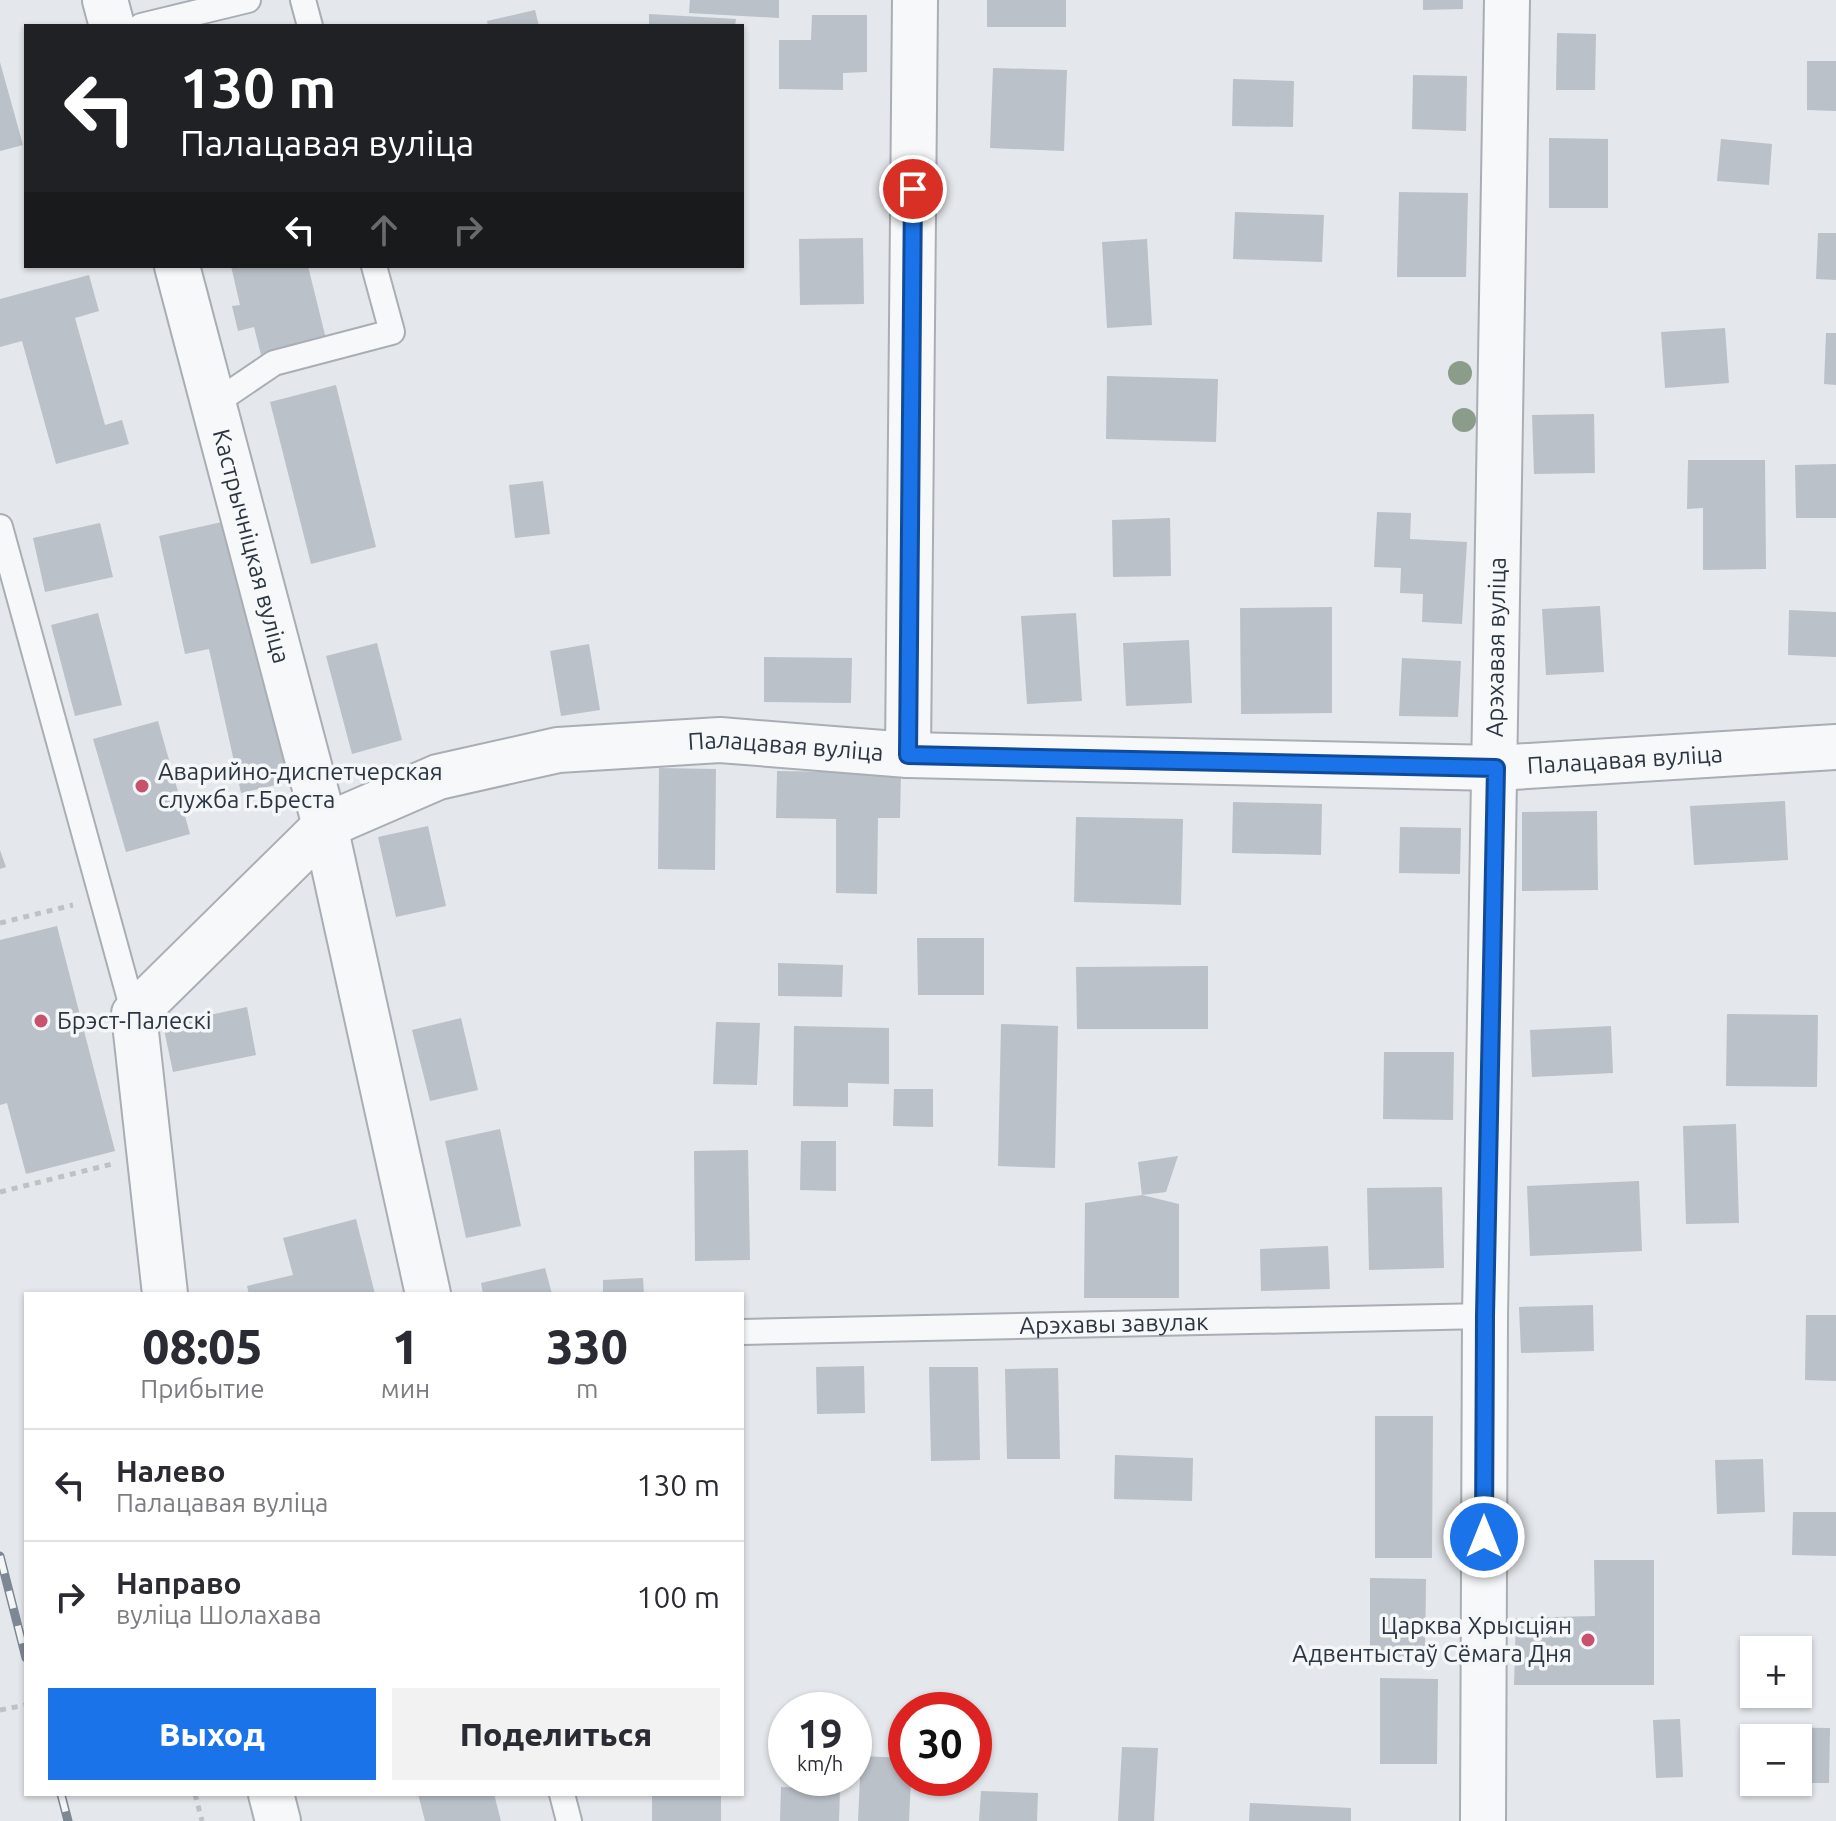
<!DOCTYPE html>
<html lang="ru">
<head>
<meta charset="utf-8">
<style>
	:root { --surface:#fff; --page:#f2f2f3; --text:#2b2b33; --muted:#7c7c81; --line:#e1e1e2; --accent:#1a73e8 }
	body { margin:0; font-family:Ubuntu,sans-serif; background:var(--page); color:var(--text); height:100vh; display:flex; flex-direction:column; font-size:30px; white-space:nowrap }
	* { box-sizing:border-box; margin:0 }
	p { font-size:26px; color:var(--muted) }
	.icon { flex:none; width:44px; height:44px; fill:none; stroke:currentColor; stroke-width:2; stroke-linecap:round; stroke-linejoin:round }
	.map { position:relative; flex:1; overflow:hidden }
	.side { position:absolute; left:24px; top:1292px; width:720px; height:504px; display:flex; flex-direction:column; background:var(--surface); border-radius:0px; box-shadow:0 2px 6px #0004 }
	.side>* { flex:none }
	.hud { position:absolute; left:24px; top:24px; width:720px; height:244px; border-radius:0px; box-shadow:0 2px 6px #0004; background:#202124; color:#fff; overflow:hidden }
	.controls { position:absolute; left:1740px; top:1636px; display:grid; gap:16px }
	.controls a { display:grid; place-items:center; width:72px; height:72px; border-radius:0px; background:var(--surface); box-shadow:0 2px 6px #0004; font-size:40px }
	.speed { position:absolute; left:768px; top:1692px; display:flex; gap:16px; font-size:40px; font-weight:700; text-align:center }
	.speed>* { display:grid; place-content:center; width:104px; height:104px; border-radius:50%; background:var(--surface); box-shadow:0 2px 6px #0004; line-height:1 }
	.speed small { font-size:20px; font-weight:400 }
	.speed .limit { border:12px solid #d22; background:#fff; color:#111 }
	.pin { position:absolute; display:grid; place-items:center; width:68px; height:68px; color:#fff; margin:-34px; border:4px solid #fff; border-radius:50%; box-shadow:0 2px 8px #0007 }
	.me { position:absolute; width:88px; margin:-44px; rotate:0deg; stroke-linejoin:round; filter:drop-shadow(0 0 6px #0008) }
	.turn { display:flex; align-items:center; gap:28px; height:168px; padding:0 24px; font-size:36px }
	.turn .icon { width:104px; height:104px; stroke-width:2.5 }
	.turn b { display:block; font-size:56px; line-height:68px }
	.lanes { display:flex; align-items:center; height:76px; padding:0 24px; background:#0003; justify-content:center; gap:40px; direction:ltr }
	.lanes .off { opacity:.35 }
	.eta { display:flex; justify-content:space-evenly; align-items:center; height:136px; text-align:center }
	.eta b { font-size:48px; font-weight:800; line-height:56px }
	.action { display:flex; gap:16px; margin-top:auto; padding:16px 24px }
	.action a { flex:1; height:92px; border-radius:0px; background:var(--accent); color:#fff; font-size:32px; font-weight:800; line-height:92px; text-align:center }
	.action a+a { background:var(--page); color:var(--text) }
	ul { padding:0; list-style:none }
	li { display:flex; align-items:center; gap:24px; height:112px; padding:0 24px; border-top:2px solid var(--line) }
	li div { flex:1 }
	li b { display:block; font-size:30px }
	li em { font-style:normal }
	.map>svg:first-child { display:block }
	.building { fill:#bbc1c8 }
	.lines { fill:none; stroke-linecap:round; stroke-linejoin:round }
	.lane-casing { stroke:#a9aeb5; stroke-width:28 }
	.street-casing { stroke:#a9aeb5; stroke-width:48 }
	.path { stroke:#bec2c6; stroke-width:5; stroke-dasharray:6 6; stroke-linecap:butt }
	.lane { stroke:#f7f8f9; stroke-width:24 }
	.street { stroke:#f7f8f9; stroke-width:44 }
	.rail-casing { stroke:#7e8894; stroke-width:9 }
	.rail { stroke:#f4f6f8; stroke-width:6; stroke-dasharray:18; stroke-linecap:butt }
	.tree { fill:#8c9c8a }
	.route-casing { stroke:#114b97; stroke-width:20 }
	.route { stroke:#1a73e8; stroke-width:14 }
	.poi-dot { fill:#c8516d; stroke:#f4f6f8; stroke-width:3 }
	.labels { text-anchor:middle; stroke-width:7; stroke-linejoin:round; paint-order:stroke }
	.street-label { font-size:24px; fill:#2c3643; stroke:#f4f6f8 }
	.poi-label { font-size:24px; fill:#2c3643; stroke:#f4f6f8; text-anchor:start }
</style>
</head>
<body>
<div class="map">
<svg width="1836" height="1821" viewBox="0 0 1836 1821">
	<rect width="100%" height="100%" fill="#e4e7eb"/>
	<path class="building" d="M 690,0 L 779,0 L 779,18 L 689,13 Z
		M 987,0 L 1066,0 L 1066,27 L 987,27 Z
		M 1423,0 L 1463,0 L 1463,9 L 1423,10 Z
		M 535,10 L 539,26 L 488,26 L 487,21 Z
		M 649,14 L 736,19 L 735,26 L 649,26 Z
		M 812,15 L 867,15 L 867,72 L 843,73 L 843,90 L 779,89 L 779,40 L 811,40 Z
		M 1557,33 L 1596,34 L 1595,90 L 1556,90 Z
		M 1807,61 L 1836,61 L 1836,111 L 1807,110 Z
		M 0,62 L 23,145 L 0,151 Z
		M 993,68 L 1067,70 L 1064,151 L 990,148 Z
		M 1413,75 L 1467,76 L 1466,131 L 1412,129 Z
		M 1233,79 L 1294,81 L 1293,127 L 1232,126 Z
		M 1549,138 L 1608,139 L 1608,208 L 1549,208 Z
		M 1721,139 L 1772,144 L 1769,185 L 1717,181 Z
		M 1399,192 L 1468,193 L 1466,277 L 1397,277 Z
		M 1235,212 L 1324,215 L 1322,262 L 1233,259 Z
		M 1818,233 L 1836,233 L 1836,280 L 1816,279 Z
		M 863,238 L 864,304 L 800,305 L 799,239 Z
		M 1147,239 L 1152,325 L 1107,328 L 1102,242 Z
		M 231,266 L 308,266 L 326,339 L 261,355 L 254,327 L 238,331 L 232,306 L 240,305 Z
		M 89,275 L 99,311 L 75,318 L 105,425 L 122,420 L 129,444 L 56,464 L 22,341 L 0,347 L 0,299 Z
		M 1725,328 L 1729,383 L 1665,388 L 1661,332 Z
		M 1826,333 L 1836,333 L 1836,385 L 1824,384 Z
		M 1107,376 L 1218,379 L 1216,442 L 1106,439 Z
		M 336,385 L 376,547 L 311,564 L 270,402 Z
		M 1594,414 L 1595,473 L 1534,474 L 1532,415 Z
		M 1688,460 L 1765,460 L 1766,569 L 1703,570 L 1703,508 L 1687,509 Z
		M 1836,464 L 1836,518 L 1796,518 L 1795,465 Z
		M 543,481 L 550,534 L 515,538 L 509,485 Z
		M 1377,512 L 1411,513 L 1410,539 L 1467,542 L 1462,624 L 1422,622 L 1423,594 L 1400,593 L 1401,568 L 1374,567 Z
		M 1170,518 L 1171,576 L 1113,577 L 1112,520 Z
		M 231,520 L 289,782 L 241,793 L 209,649 L 185,654 L 159,536 Z
		M 100,523 L 113,577 L 45,592 L 33,538 Z
		M 1600,606 L 1604,672 L 1546,675 L 1542,609 Z
		M 1332,607 L 1332,713 L 1241,714 L 1240,608 Z
		M 1789,610 L 1836,612 L 1836,657 L 1788,655 Z
		M 98,613 L 122,705 L 75,716 L 51,625 Z
		M 1076,613 L 1082,701 L 1027,704 L 1021,616 Z
		M 1189,640 L 1192,703 L 1126,706 L 1123,643 Z
		M 377,643 L 402,740 L 352,754 L 326,656 Z
		M 589,644 L 600,710 L 561,716 L 550,651 Z
		M 764,657 L 852,658 L 851,703 L 764,702 Z
		M 1402,658 L 1461,661 L 1458,717 L 1399,716 Z
		M 158,721 L 190,834 L 126,852 L 93,739 Z
		M 659,768 L 716,769 L 715,870 L 658,869 Z
		M 777,771 L 901,773 L 900,818 L 878,818 L 877,894 L 836,893 L 836,819 L 776,818 Z
		M 1785,801 L 1788,860 L 1694,865 L 1690,806 Z
		M 1233,802 L 1322,804 L 1321,855 L 1232,853 Z
		M 1597,811 L 1598,890 L 1522,891 L 1522,812 Z
		M 1076,817 L 1183,819 L 1181,905 L 1074,902 Z
		M 428,826 L 446,906 L 396,917 L 378,837 Z
		M 1400,827 L 1461,828 L 1460,874 L 1399,873 Z
		M 0,850 L 6,867 L 0,869 Z
		M 57,926 L 115,1151 L 26,1174 L 7,1103 L 0,1105 L 0,940 Z
		M 917,938 L 984,938 L 984,995 L 918,995 Z
		M 778,963 L 843,965 L 842,997 L 778,996 Z
		M 1208,966 L 1208,1029 L 1077,1029 L 1076,967 Z
		M 247,1007 L 256,1055 L 173,1072 L 163,1025 Z
		M 1727,1014 L 1818,1015 L 1817,1087 L 1726,1086 Z
		M 461,1018 L 478,1090 L 430,1101 L 412,1030 Z
		M 716,1022 L 760,1023 L 757,1085 L 713,1084 Z
		M 1001,1024 L 1058,1026 L 1055,1168 L 998,1166 Z
		M 794,1026 L 889,1028 L 889,1084 L 848,1083 L 848,1107 L 793,1106 Z
		M 1611,1026 L 1613,1073 L 1532,1077 L 1530,1030 Z
		M 1384,1052 L 1454,1052 L 1453,1120 L 1383,1119 Z
		M 894,1089 L 933,1089 L 933,1127 L 893,1126 Z
		M 1736,1124 L 1739,1223 L 1686,1224 L 1683,1126 Z
		M 500,1129 L 521,1226 L 466,1238 L 445,1141 Z
		M 801,1141 L 836,1141 L 836,1191 L 800,1190 Z
		M 748,1150 L 750,1260 L 695,1261 L 694,1151 Z
		M 1178,1156 L 1166,1192 L 1142,1195 L 1138,1162 Z
		M 1639,1181 L 1642,1251 L 1530,1256 L 1527,1186 Z
		M 1442,1187 L 1444,1268 L 1369,1270 L 1367,1188 Z
		M 1142,1195 L 1179,1204 L 1179,1298 L 1084,1298 L 1085,1203 Z
		M 356,1219 L 375,1294 L 249,1294 L 247,1286 L 293,1275 L 283,1238 Z
		M 1328,1246 L 1330,1289 L 1261,1291 L 1260,1249 Z
		M 545,1268 L 552,1294 L 483,1294 L 481,1283 Z
		M 643,1278 L 644,1294 L 603,1294 L 603,1280 Z
		M 1593,1305 L 1594,1351 L 1521,1353 L 1519,1307 Z
		M 1806,1315 L 1836,1315 L 1836,1381 L 1805,1380 Z
		M 864,1366 L 865,1413 L 817,1414 L 816,1367 Z
		M 929,1367 L 978,1367 L 980,1460 L 931,1461 Z
		M 1058,1368 L 1060,1459 L 1007,1459 L 1005,1369 Z
		M 1375,1416 L 1433,1416 L 1432,1558 L 1375,1558 Z
		M 1115,1455 L 1193,1458 L 1192,1501 L 1114,1499 Z
		M 1763,1459 L 1765,1512 L 1717,1514 L 1715,1460 Z
		M 1793,1512 L 1836,1512 L 1836,1556 L 1792,1555 Z
		M 1594,1560 L 1654,1560 L 1654,1685 L 1514,1685 L 1516,1618 L 1595,1616 Z
		M 1370,1578 L 1426,1579 L 1425,1658 L 1370,1658 Z
		M 1380,1678 L 1438,1679 L 1437,1764 L 1380,1764 Z
		M 1680,1719 L 1683,1777 L 1656,1778 L 1653,1720 Z
		M 1755,1727 L 1830,1728 L 1829,1783 L 1798,1783 L 1798,1738 L 1755,1738 Z
		M 1122,1747 L 1158,1748 L 1154,1821 L 1118,1821 Z
		M 861,1756 L 906,1758 L 906,1778 L 911,1778 L 909,1821 L 858,1821 Z
		M 781,1787 L 840,1790 L 839,1821 L 780,1821 Z
		M 981,1791 L 1038,1793 L 1037,1821 L 979,1821 Z
		M 418,1794 L 494,1794 L 501,1821 L 425,1821 Z
		M 652,1794 L 721,1794 L 721,1821 L 652,1821 Z
		M 1250,1803 L 1351,1808 L 1351,1821 L 1249,1821 Z"/>
	<g class="lines">
		<g class="lane-casing">
			<g id="lane">
				<path d="M 303,0 L 310,26"/>
				<path d="M 141,26 L 248,0"/>
				<path d="M 215,403 L 274,363 L 392,332 L 374,266"/>
				<path d="M 0,527 L 134,1014"/>
				<path id="s1" d="M 742,1332 L 1485,1316"/>
				<path d="M 562,1794 L 569,1821"/>
			</g>
		</g>
		<g class="street-casing">
			<g id="street">
				<path d="M 105,0 L 112,26"/>
				<path id="s2" d="M 177,266 L 325,826 L 428,1294"/>
				<path d="M 908,755 L 915,0"/>
				<path id="s3" d="M 165,1294 L 134,1014 L 325,826 L 438,777 L 558,750 L 720,740 L 908,755 L 1496,768 L 1836,747"/>
				<path d="M 271,1794 L 278,1821"/>
				<path id="s4" d="M 1483,1821 L 1485,1316 L 1507,0"/>
			</g>
		</g>
		<path class="path" d="M 0,923 L 73,905
			M 0,1192 L 112,1164
			M 0,1710 L 26,1705
			M 195,1794 L 202,1821"/>
		<use href="#lane" class="lane"/>
		<use href="#street" class="street"/>
		<g class="rail-casing">
			<path id="rail" d="M 0,1556 L 26,1658
				M 61,1794 L 68,1821"/>
		</g>
		<use href="#rail" class="rail"/>
	</g>
	<g class="tree">
		<circle cx="1460" cy="373" r="12"/>
		<circle cx="1464" cy="420" r="12"/>
	</g>
	<g class="lines">
		<g class="route-casing">
			<path id="route" d="M 913,189 L 908,755 L 1496,768 L 1485,1316 L 1484,1537"/>
		</g>
		<use href="#route" class="route"/>
	</g>
	<g class="poi-dot">
		<circle cx="142" cy="786" r="8"/>
		<circle cx="41" cy="1021" r="8"/>
		<circle cx="1588" cy="1640" r="8"/>
	</g>
	<g class="labels">
		<g class="street-label">
			<text dy="8" stroke="none"><textPath href="#s2" startOffset="290">Кастрычніцкая вуліца</textPath></text>
			<text dy="8" stroke="none"><textPath href="#s4" startOffset="1174">Арэхавая вуліца</textPath></text>
			<text dy="8" stroke="none"><textPath href="#s3" startOffset="1024">Палацавая вуліца</textPath></text>
			<text dy="8" stroke="none"><textPath href="#s3" startOffset="1864">Палацавая вуліца</textPath></text>
			<text dy="8" stroke="none"><textPath href="#s1" startOffset="372">Арэхавы завулак</textPath></text>
		</g>
		<g class="poi-label">
			<text x="158" y="780">Аварийно-диспетчерская<tspan x="158" dy="28">служба г.Бреста</tspan></text>
			<text x="57" y="1029">Брэст-Палескі</text>
			<text x="1572" y="1634" text-anchor="end">Царква Хрысціян<tspan x="1572" dy="28">Адвентыстаў Сёмага Дня</tspan></text>
		</g>
	</g>
</svg>
<div class="controls">
<a>+</a>
<a>−</a>
</div>
<div class="speed"><div>19<small>km/h</small></div><div class="limit">30</div></div>
<div class="pin" style="left:913px;top:189px;background:#d93025"><svg class="icon" aria-label="arrive" viewBox="0 0 24 24"><path d="M6 21V4h12l-3 4 3 4H6"/></svg></div>
<svg class="me" style="left:1484px;top:1537px" viewBox="-20 -20 40 40"><circle r="17" fill="#1a73e8" stroke="#fff" stroke-width="3"/><path d="M0-11L8 9 0 5-8 9z" fill="#fff"/></svg>
<div class="hud">
<div class="turn"><svg class="icon" aria-label="left" viewBox="0 0 24 24"><path d="M17 20v-9H6M10 6l-5 5 5 5"/></svg><div><b>130 m</b>Палацавая вуліца</div></div>
<div class="lanes"><svg class="icon" aria-label="left" viewBox="0 0 24 24"><path d="M17 20v-9H6M10 6l-5 5 5 5"/></svg><svg class="icon off" aria-label="ahead" viewBox="0 0 24 24"><path d="M12 20V5M6 11l6-6 6 6"/></svg><svg class="icon off" aria-label="right" viewBox="0 0 24 24"><path d="M7 20v-9h11M14 6l5 5-5 5"/></svg></div>
</div>
<section class="side">
<div class="eta">
<div><b>08:05</b><p>Прибытие</p></div>
<div><b>1</b><p>мин</p></div>
<div><b>330</b><p>m</p></div>
</div>
<ul>
<li><svg class="icon" aria-label="left" viewBox="0 0 24 24"><path d="M17 20v-9H6M10 6l-5 5 5 5"/></svg><div><b>Налево</b><p>Палацавая вуліца</p></div><em>130 m</em></li>
<li><svg class="icon" aria-label="right" viewBox="0 0 24 24"><path d="M7 20v-9h11M14 6l5 5-5 5"/></svg><div><b>Направо</b><p>вуліца Шолахава</p></div><em>100 m</em></li>
</ul>
<div class="action"><a>Выход</a><a>Поделиться</a></div>
</section>
</div>
</body>
</html>
